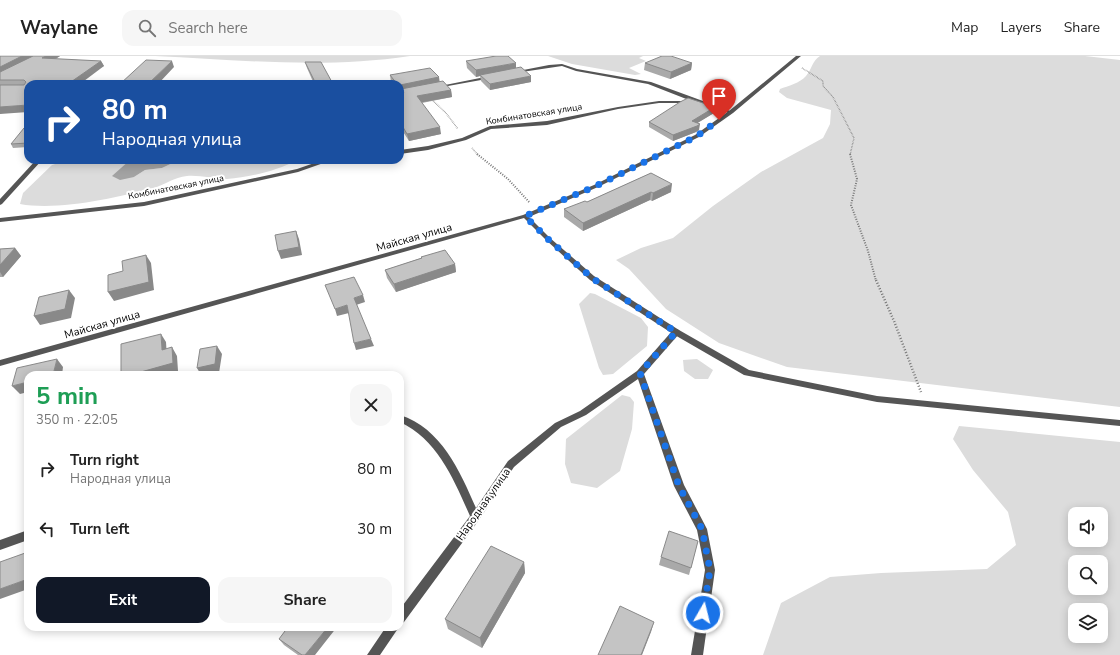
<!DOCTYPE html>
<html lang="en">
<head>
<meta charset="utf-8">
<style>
	:root { --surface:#fff; --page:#f6f6f6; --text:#222; --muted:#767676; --line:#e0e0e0; --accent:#111827 }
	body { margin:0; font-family:"Nunito Sans",sans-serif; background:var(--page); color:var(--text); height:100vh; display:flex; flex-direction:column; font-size:15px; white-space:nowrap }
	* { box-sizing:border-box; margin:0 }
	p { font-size:13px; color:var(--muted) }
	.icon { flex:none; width:22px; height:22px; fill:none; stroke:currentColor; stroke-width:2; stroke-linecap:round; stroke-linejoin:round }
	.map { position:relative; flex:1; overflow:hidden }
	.side { position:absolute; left:24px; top:315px; width:380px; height:260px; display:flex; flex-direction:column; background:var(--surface); border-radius:12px; box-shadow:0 2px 10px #0003 }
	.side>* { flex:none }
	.hud { position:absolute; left:24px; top:24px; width:380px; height:84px; border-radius:12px; box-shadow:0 2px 10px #0003; background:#1a4fa0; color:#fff; overflow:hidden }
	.controls { position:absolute; left:1068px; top:451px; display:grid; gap:8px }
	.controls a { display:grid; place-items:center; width:40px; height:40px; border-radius:8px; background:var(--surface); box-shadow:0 2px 10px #0003; font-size:20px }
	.pin { position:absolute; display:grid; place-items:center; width:34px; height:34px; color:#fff; margin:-41px -17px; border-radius:50% 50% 50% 0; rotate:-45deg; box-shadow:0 0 4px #0007 }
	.pin .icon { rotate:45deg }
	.me { position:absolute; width:44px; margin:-22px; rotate:8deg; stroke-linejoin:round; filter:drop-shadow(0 0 3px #0008) }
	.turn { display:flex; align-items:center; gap:14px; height:84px; padding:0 12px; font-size:18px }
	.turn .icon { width:52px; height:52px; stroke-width:2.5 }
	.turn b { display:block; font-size:28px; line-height:34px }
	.round { display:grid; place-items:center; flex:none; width:42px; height:42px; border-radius:12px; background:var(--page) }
	.head { display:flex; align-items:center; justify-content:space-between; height:68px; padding:0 12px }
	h1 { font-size:24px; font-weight:700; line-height:30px; color:#1e9e55 }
	.primary-button { display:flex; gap:8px; margin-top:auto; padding:8px 12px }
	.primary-button a { flex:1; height:46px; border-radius:12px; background:var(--accent); color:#fff; font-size:16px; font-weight:700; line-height:46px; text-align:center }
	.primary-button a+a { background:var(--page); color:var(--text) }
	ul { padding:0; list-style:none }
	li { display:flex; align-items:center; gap:12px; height:60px; padding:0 12px }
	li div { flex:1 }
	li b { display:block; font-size:15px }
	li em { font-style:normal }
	header { display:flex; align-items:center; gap:24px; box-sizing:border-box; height:56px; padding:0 20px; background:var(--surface); border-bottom:1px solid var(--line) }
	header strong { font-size:19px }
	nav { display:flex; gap:22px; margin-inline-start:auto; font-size:14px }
	.search { width:280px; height:36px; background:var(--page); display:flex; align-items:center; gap:10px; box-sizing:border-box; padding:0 14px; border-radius:12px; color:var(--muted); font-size:15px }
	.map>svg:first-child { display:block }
	.green { fill:#dcdcdc; fill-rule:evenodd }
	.water { fill:#a3a3a3 }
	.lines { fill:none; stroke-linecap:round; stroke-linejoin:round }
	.path-far2 { stroke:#777; stroke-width:1.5; stroke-dasharray:0.5 1; stroke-linecap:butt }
	.path-far1 { stroke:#777; stroke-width:2; stroke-dasharray:1 1.5; stroke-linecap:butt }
	.path { stroke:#777; stroke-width:2.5; stroke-dasharray:1 2; stroke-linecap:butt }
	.minor { fill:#555; fill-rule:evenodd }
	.tertiary { fill:#555; fill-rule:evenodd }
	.wall { fill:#a9a9a9 }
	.shaded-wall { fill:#898989 }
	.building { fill:#c4c4c4; stroke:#898989 }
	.route { stroke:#1a73e8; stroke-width:7; stroke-dasharray:0 12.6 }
	.labels { text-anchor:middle; stroke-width:4; stroke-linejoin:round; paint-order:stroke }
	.far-street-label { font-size:9px; fill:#000; stroke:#fff }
	.street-label { font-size:11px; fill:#000; stroke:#fff }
</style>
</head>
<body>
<header>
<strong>Waylane</strong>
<div class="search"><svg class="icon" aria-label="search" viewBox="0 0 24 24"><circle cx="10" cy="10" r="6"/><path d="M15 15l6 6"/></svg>Search here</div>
<nav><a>Map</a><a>Layers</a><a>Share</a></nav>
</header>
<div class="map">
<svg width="1120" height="599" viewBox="0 0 1120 599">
	<rect width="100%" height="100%" fill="#fff"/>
	<path class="green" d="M 155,0 L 410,0 C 325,13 240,4 155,0 Z
		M 548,0 L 643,0 L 639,2 L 646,5 L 629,12 L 641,18 L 635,19 L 572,8 Z
		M 820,0 L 1085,0 L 1120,4 L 1120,351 L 787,311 L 719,287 L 666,253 L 629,213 L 616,204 L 641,192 L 673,182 L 713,150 L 761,116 L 823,82 L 830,68 L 831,54 L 787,42 L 779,36 L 780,33 C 788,30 800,27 806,20 C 812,13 812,5 820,0 Z
		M 68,104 L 130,104 L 123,111 L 134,121 L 145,114 L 162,112 L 179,104 L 210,104 L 209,105 L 217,108 L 259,104 L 297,104 C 277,115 250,121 227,123 C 214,123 200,119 187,120 C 174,121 165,129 153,132 C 115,142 58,155 20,148 L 23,137 L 52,109 Z
		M 590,237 L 595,238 L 641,262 L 648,271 L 647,290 L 613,318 L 603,319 L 599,312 L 579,248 Z
		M 697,303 L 713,314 L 708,323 L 695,323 L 684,315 L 683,304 Z
		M 622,339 L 630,341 L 634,346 L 632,373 L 620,415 L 597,432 L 571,427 L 565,408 L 566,383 Z
		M 959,370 L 1120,386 L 1120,599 L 763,599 L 781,547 L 830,521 L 881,517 L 987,513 L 1016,489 L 1008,456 L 973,414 L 953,383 ZM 1075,458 L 1101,458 L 1101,484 L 1075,484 ZM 1075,506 L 1101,506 L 1101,532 L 1075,532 ZM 1075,554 L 1101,554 L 1101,580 L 1075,580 Z"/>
	<path class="water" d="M 130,104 L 179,104 L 162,112 L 145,114 L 134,121 L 120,124 L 112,120 Z"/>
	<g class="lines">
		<path class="path-far2" d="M 802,12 L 823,25 L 823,30 L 833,41 L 854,82 L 850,99
			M 431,43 L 446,57 L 458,73
			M 472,92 L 478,99"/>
		<path class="path-far1" d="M 477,98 L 508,123 L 530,147
			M 850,98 L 857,123 L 851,149 L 868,195 L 876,225"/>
		<path class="path" d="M 876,224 L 894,265 L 921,336"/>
		<path class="minor" d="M 562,8 L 577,13 L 651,26 L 733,56 L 729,57 L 694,46 L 648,28 L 576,15 L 562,10 L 515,17 L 513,16 L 549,9 Z
			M 490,20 L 492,21 L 492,22 L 437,32 L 435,31 Z
			M 659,45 L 689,45 L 691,46 L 689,47 L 659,47 L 618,53 L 547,69 L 491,73 L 466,84 L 428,94 L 400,98 L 400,94 L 428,90 L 462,82 L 490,70 L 547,65 L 618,51 Z
			M 36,104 L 42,104 L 2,148 L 0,149 L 0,143 Z
			M 323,104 L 332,104 L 298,116 L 144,150 L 0,166 L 0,162 L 144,146 L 297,113 Z
			M 676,273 L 679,274 L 680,276 L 679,278 L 644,318 L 684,429 L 707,473 L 715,514 L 703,599 L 691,599 L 705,514 L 697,474 L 674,430 L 638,323 L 586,359 L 561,371 L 514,411 L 479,464 L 404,566 L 400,568 L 400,553 L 470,460 C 454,424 438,384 400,366 L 400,359 C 441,372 460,415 476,452 L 508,405 L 555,367 L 580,355 L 637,315 L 673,274 Z
			M 28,474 L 28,484 L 0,494 L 0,484 Z
			M 386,571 L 399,571 L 380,599 L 367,599 Z"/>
		<path class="tertiary" d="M 796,0 L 801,0 L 733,57 L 699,81 L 598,131 L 529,161 L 550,182 L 594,220 L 679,274 L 749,314 L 877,340 L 1120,364 L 1120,370 L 877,346 L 744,319 L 673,278 L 590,224 L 546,184 L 524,162 L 0,310 L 0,304 L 523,159 L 594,129 L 695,79 L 729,55 Z"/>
	</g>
	<path class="wall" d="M 0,0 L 60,0 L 56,3 L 101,5 L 104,10 L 0,58 Z
		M 466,5 L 516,12 L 531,26 L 490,34 L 481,25 L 480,20 L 476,21 L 467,12 Z
		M 305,6 L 333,28 L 314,28 L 307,12 Z
		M 645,7 L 692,7 L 691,14 L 670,23 L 644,14 Z
		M 390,19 L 439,21 L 439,26 L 451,34 L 452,41 L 422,47 L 441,78 L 409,85 L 400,71 L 400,38 L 402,37 L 400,28 L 392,28 L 391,26 Z
		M 715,51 L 714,57 L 697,67 L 699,74 L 696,76 L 673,85 L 649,71 L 649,66 Z
		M 28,71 L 28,91 L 13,92 L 11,88 Z
		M 651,117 L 671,136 L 652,145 L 650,144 L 583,175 L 564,161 L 564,153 L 587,146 Z
		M 15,192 L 21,200 L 3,221 L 0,221 L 0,193 Z
		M 421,201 L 455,208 L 456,216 L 396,236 L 387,222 L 385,214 L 421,202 Z
		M 698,485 L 689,519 L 659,509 L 661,501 Z
		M 524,506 L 525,517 L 482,592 L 448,573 L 445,563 Z
		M 279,583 L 315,599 L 298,599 L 284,589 Z"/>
	<path class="shaded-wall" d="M 22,0 L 37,0 L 0,19 L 0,11 Z
		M 46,0 L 60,0 L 46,8 L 42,2 Z
		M 101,5 L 104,10 L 80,28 L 68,28 Z
		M 172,5 L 174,11 L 158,28 L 148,28 Z
		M 516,7 L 516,14 L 480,19 L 480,20 L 476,21 L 476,14 Z
		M 692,7 L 691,14 L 670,23 L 671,16 Z
		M 531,20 L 531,26 L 490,34 L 490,28 Z
		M 439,21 L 440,28 L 401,33 L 402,35 L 400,36 L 400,29 Z
		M 451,34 L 452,41 L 418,47 L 417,40 Z
		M 28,49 L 28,56 L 0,58 L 0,51 Z
		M 715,51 L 714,57 L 691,71 L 692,65 Z
		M 700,68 L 699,74 L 696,76 L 673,85 L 673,79 Z
		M 440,71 L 441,78 L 409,85 L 407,78 Z
		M 672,128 L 671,136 L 652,145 L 653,137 Z
		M 651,136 L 650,144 L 583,175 L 583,167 Z
		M 296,175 L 299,183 L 302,199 L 281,203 L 278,195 Z
		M 15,192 L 21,200 L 3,221 L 0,216 L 0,209 Z
		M 146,199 L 151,207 L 154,234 L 114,245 L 108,236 Z
		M 455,208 L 456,216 L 396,236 L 394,228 Z
		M 69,234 L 75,242 L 71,262 L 40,269 L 34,260 Z
		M 363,239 L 365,246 L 356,249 L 354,242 Z
		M 347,249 L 349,257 L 337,260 L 335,253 Z
		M 161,278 L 166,286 L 167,302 L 162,294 Z
		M 371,283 L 374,290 L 356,294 L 354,287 Z
		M 217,290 L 222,298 L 219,317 L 207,319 L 201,319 L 197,312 Z
		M 172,291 L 177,300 L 178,315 L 165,319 L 130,319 Z
		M 57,303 L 63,311 L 62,319 L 53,319 Z
		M 28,326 L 28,336 L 20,338 L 12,330 Z
		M 400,413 L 402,421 L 400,422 Z
		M 524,506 L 525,517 L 482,592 L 480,582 Z
		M 28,523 L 28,533 L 0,543 L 0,533 Z
		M 402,528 L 403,532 L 400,536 L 400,530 Z
		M 654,566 L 651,576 L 642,599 L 641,599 Z
		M 328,571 L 337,571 L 315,599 L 305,599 Z"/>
	<path class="building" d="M 0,0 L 22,0 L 0,11 Z
		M 33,0 L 46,0 L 42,2 L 101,5 L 68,28 L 28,28 L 28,49 L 0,51 L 0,29 L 24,29 L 26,26 L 24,24 L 0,24 L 0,16 Z
		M 496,0 L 508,0 L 516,7 L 476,14 L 466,5 Z
		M 662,0 L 671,0 L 692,7 L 671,16 L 645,7 Z
		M 146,4 L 172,5 L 148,28 L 120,28 Z
		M 305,6 L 321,6 L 333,28 L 316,28 Z
		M 521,11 L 531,20 L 490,28 L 480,19 Z
		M 430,12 L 439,21 L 400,29 L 400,28 L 397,28 L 390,19 Z
		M 443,25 L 451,34 L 417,40 L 440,71 L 407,78 L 400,66 L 400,38 L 404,37 L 401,33 Z
		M 688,42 L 715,51 L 692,65 L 700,68 L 697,70 L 673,79 L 649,66 L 680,46 Z
		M 28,71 L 28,87 L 11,88 L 24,72 Z
		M 651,117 L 672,128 L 653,137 L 651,136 L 583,167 L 564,153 L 585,145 L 587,146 Z
		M 296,175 L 299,191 L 278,195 L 275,179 Z
		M 15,192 L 0,209 L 0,193 Z
		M 445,194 L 455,208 L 394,228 L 385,214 L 422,202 L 421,201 Z
		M 146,199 L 149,226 L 108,236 L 108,219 L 123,215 L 122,205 Z
		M 354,221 L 363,239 L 354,242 L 371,283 L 354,287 L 347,249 L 335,253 L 325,229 Z
		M 69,234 L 65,253 L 34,260 L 39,241 Z
		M 161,278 L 162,294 L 172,291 L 173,307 L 130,319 L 121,319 L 121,288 Z
		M 217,290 L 215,308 L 197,312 L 200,293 Z
		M 57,303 L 53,319 L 28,319 L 28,326 L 12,330 L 17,312 Z
		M 669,475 L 698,485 L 691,512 L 661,501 Z
		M 491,490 L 524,506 L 480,582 L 445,563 Z
		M 28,496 L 28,523 L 0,533 L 0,506 Z
		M 620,550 L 654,566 L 641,599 L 598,599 Z
		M 288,571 L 328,571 L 305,599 L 302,599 L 279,583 Z"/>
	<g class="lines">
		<path class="route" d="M 703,557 L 710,514 L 702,473 L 679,430 L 640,317 L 676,276 L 592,222 L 548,183 L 525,160 L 596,130 L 697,80 L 719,64"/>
	</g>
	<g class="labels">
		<g class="far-street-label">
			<text transform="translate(534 58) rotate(-9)" y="3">Комбинатовская улица</text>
			<text transform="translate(176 131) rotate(-11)" y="3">Комбинатовская улица</text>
		</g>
		<g class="street-label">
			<text transform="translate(414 181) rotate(-16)" y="4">Майская улица</text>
			<text transform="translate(102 268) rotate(-16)" y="4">Майская улица</text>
			<text transform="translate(483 448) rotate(-55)" y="4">Народная улица</text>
		</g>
	</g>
</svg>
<div class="controls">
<a><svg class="icon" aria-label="sound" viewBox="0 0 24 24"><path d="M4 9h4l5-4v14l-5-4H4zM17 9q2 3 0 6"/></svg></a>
<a><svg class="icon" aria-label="search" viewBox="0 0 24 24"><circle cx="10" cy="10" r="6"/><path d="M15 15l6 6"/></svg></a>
<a><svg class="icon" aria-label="layers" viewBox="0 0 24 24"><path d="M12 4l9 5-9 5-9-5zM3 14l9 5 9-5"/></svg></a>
</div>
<div class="pin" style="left:719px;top:64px;background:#d93025"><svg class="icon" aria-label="arrive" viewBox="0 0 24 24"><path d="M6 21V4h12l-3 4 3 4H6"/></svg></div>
<svg class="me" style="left:703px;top:557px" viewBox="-20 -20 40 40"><circle r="17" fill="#1a73e8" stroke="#fff" stroke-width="3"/><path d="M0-11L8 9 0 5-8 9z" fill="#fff"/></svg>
<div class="hud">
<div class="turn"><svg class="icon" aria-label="right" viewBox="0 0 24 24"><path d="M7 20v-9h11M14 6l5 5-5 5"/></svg><div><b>80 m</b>Народная улица</div></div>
</div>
<section class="side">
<div class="head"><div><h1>5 min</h1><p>350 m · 22:05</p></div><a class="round"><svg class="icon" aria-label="close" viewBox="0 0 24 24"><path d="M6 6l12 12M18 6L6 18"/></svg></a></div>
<ul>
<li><svg class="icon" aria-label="right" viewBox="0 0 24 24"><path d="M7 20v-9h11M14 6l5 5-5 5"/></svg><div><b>Turn right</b><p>Народная улица</p></div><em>80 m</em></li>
<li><svg class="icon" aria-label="left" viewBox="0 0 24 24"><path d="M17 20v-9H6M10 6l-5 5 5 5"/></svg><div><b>Turn left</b></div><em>30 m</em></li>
</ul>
<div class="primary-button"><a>Exit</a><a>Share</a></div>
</section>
</div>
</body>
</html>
